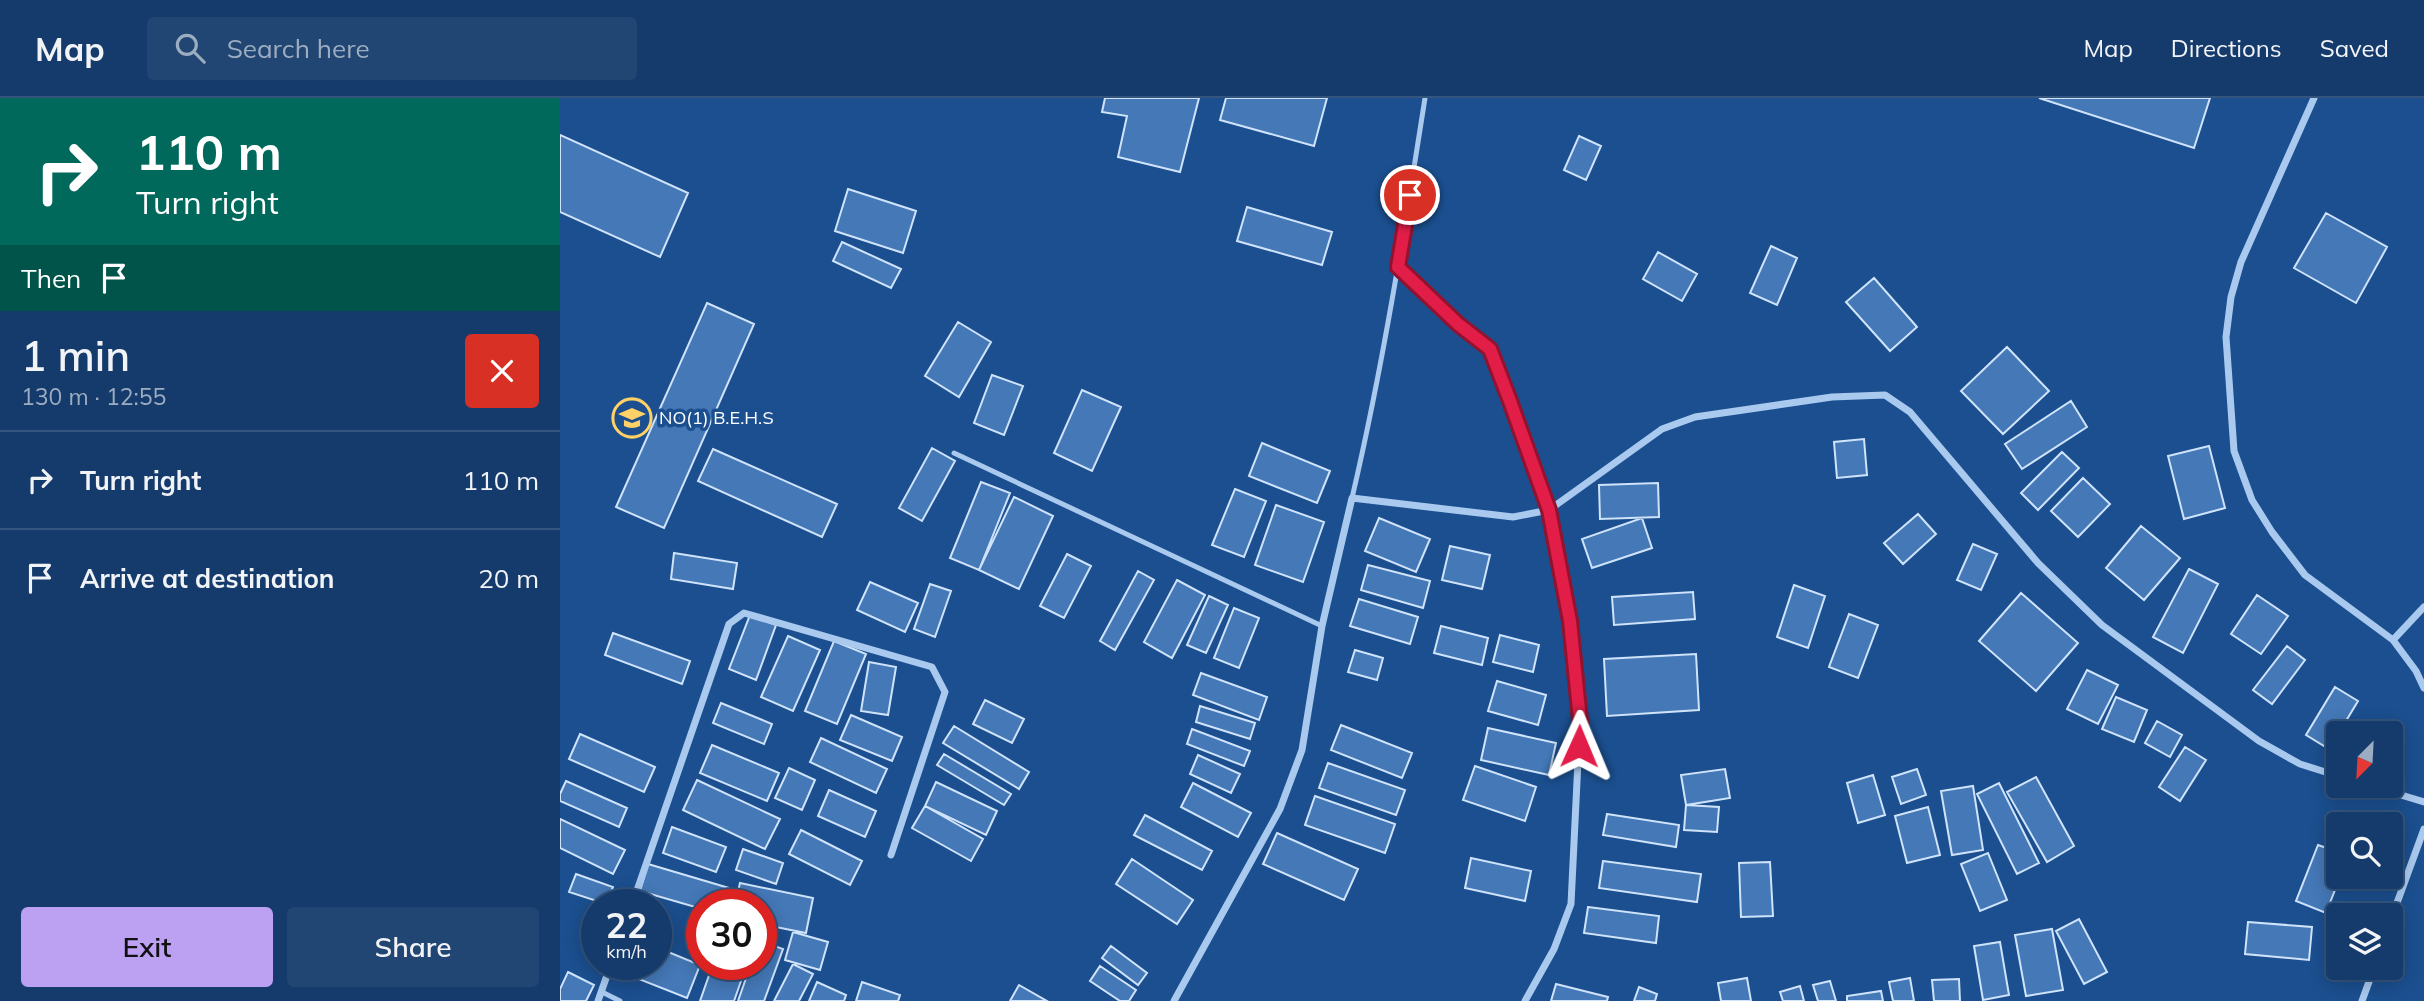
<!DOCTYPE html>
<html lang="en">
<head>
<meta charset="utf-8">
<style>
	:root { --surface:#143b6b; --page:#214673; --text:#f1f3f6; --muted:#9dadc1; --line:#33557e; --accent:#bca0f2 }
	body { margin:0; font-family:Mulish,sans-serif; background:var(--page); color:var(--text); height:100vh; display:flex; flex-direction:column; font-size:26px; white-space:nowrap }
	* { box-sizing:border-box; margin:0 }
	p { font-size:23px; color:var(--muted) }
	.icon { flex:none; width:38px; height:38px; fill:none; stroke:currentColor; stroke-width:2; stroke-linecap:round; stroke-linejoin:round }
	.map { position:relative; flex:1; overflow:hidden }
	.panel { display:flex; flex-direction:column; background:var(--surface); width:560px }
	.panel>* { flex:none }
	.guide { background:#00695c; color:#fff; overflow:hidden }
	.needle { width:46px; rotate:204deg }
	.buttons { position:absolute; left:1766px; top:623px; display:grid; gap:14px }
	.buttons a { display:grid; place-items:center; width:77px; height:77px; border-radius:7px; background:var(--surface); box-shadow:0 4px 18px #0003,0 0 0 2px var(--line); font-size:35px }
	.speed { position:absolute; left:21px; top:791px; display:flex; gap:14px; font-size:35px; font-weight:700; text-align:center }
	.speed>* { display:grid; place-content:center; width:91px; height:91px; border-radius:50%; background:var(--surface); box-shadow:0 4px 18px #0003,0 0 0 2px var(--line); line-height:1 }
	.speed small { font-size:18px; font-weight:400 }
	.speed .limit { border:10px solid #d22; background:#fff; color:#111 }
	.pin { position:absolute; display:grid; place-items:center; width:60px; height:60px; color:#fff; margin:-30px; border:4px solid #fff; border-radius:50%; box-shadow:0 2px 7px #0007 }
	.me { position:absolute; width:77px; margin:-38px; rotate:1deg; stroke-linejoin:round; filter:drop-shadow(0 0 5px #0008) }
	.turn { display:flex; align-items:center; gap:24px; height:147px; padding:0 21px; font-size:32px }
	.turn .icon { width:91px; height:91px; stroke-width:2.5 }
	.turn b { display:block; font-size:49px; line-height:60px }
	.then { display:flex; align-items:center; height:66px; padding:0 21px; background:#0003; gap:14px; font-size:26px }
	.round { display:grid; place-items:center; flex:none; width:74px; height:74px; border-radius:7px; background:var(--page) }
	.overview { display:flex; align-items:center; justify-content:space-between; height:119px; padding:0 21px }
	h1 { font-size:42px; font-weight:600; line-height:52px }
	.action { display:flex; gap:14px; margin-top:auto; padding:14px 21px }
	.action a { flex:1; height:80px; border-radius:7px; background:var(--accent); color:#111; font-size:28px; font-weight:600; line-height:80px; text-align:center }
	.action a+a { background:var(--page); color:var(--text) }
	ul { padding:0; list-style:none }
	li { display:flex; align-items:center; gap:21px; height:98px; padding:0 21px; border-top:2px solid var(--line) }
	li div { flex:1 }
	li b { display:block; font-size:26px }
	li em { font-style:normal }
	header { display:flex; align-items:center; gap:42px; box-sizing:border-box; height:98px; padding:0 35px; background:var(--surface); border-bottom:2px solid var(--line) }
	header strong { font-size:33px }
	nav { display:flex; gap:38px; margin-inline-start:auto; font-size:24px }
	.search { width:490px; height:63px; background:var(--page); display:flex; align-items:center; gap:18px; box-sizing:border-box; padding:0 24px; border-radius:7px; color:var(--muted); font-size:26px }
	main { display:flex; flex:1; min-height:0 }
	.map>svg:first-child { display:block }
	.building { fill:#4478b7; stroke:#cfe3fa; stroke-width:2 }
	.lines { fill:none; stroke-linecap:round; stroke-linejoin:round }
	.service { stroke:#a9c9ee; stroke-width:5 }
	.minor { stroke:#a9c9ee; stroke-width:7 }
	.route-casing { stroke:#92132f; stroke-width:18 }
	.route { stroke:#e11d48; stroke-width:12 }
	.labels { text-anchor:middle; stroke-width:7; stroke-linejoin:round; paint-order:stroke }
	.poi-label { font-size:18px; fill:#fff; stroke:#1b4f8f; text-anchor:start }
</style>
</head>
<body>
<header>
<strong>Map</strong>
<div class="search"><svg class="icon" aria-label="search" viewBox="0 0 24 24"><circle cx="10" cy="10" r="6"/><path d="M15 15l6 6"/></svg>Search here</div>
<nav><a>Map</a><a>Directions</a><a>Saved</a></nav>
</header>
<main>
<section class="panel">
<div class="guide">
<div class="turn"><svg class="icon" aria-label="right" viewBox="0 0 24 24"><path d="M7 20v-9h11M14 6l5 5-5 5"/></svg><div><b>110 m</b>Turn right</div></div>
<div class="then">Then<svg class="icon" aria-label="arrive" viewBox="0 0 24 24"><path d="M6 21V4h12l-3 4 3 4H6"/></svg></div>
</div>
<div class="overview"><div><h1>1 min</h1><p>130 m · 12:55</p></div><a class="round" style="background:#d93025;color:#fff"><svg class="icon" aria-label="close" viewBox="0 0 24 24"><path d="M6 6l12 12M18 6L6 18"/></svg></a></div>
<ul>
<li><svg class="icon" aria-label="right" viewBox="0 0 24 24"><path d="M7 20v-9h11M14 6l5 5-5 5"/></svg><div><b>Turn right</b></div><em>110 m</em></li>
<li><svg class="icon" aria-label="arrive" viewBox="0 0 24 24"><path d="M6 21V4h12l-3 4 3 4H6"/></svg><div><b>Arrive at destination</b></div><em>20 m</em></li>
</ul>
<div class="action"><a>Exit</a><a>Share</a></div>
</section>
<div class="map">
<svg width="1864" height="903" viewBox="0 0 1864 903">
	<rect width="100%" height="100%" fill="#1b4f8f"/>
	<path class="building" d="M 545,0 L 639,0 L 620,74 L 558,59 L 567,18 L 542,14 Z
		M 666,0 L 767,0 L 754,48 L 660,22 Z
		M 1479,0 L 1650,0 L 1634,50 Z
		M 0,37 L 128,95 L 100,159 L 0,114 Z
		M 1019,38 L 1041,48 L 1026,82 L 1004,72 Z
		M 288,91 L 356,113 L 343,155 L 275,133 Z
		M 687,109 L 772,134 L 762,167 L 677,143 Z
		M 1766,115 L 1827,149 L 1796,205 L 1734,170 Z
		M 282,144 L 341,171 L 331,190 L 273,163 Z
		M 1211,148 L 1237,160 L 1217,207 L 1190,195 Z
		M 1098,154 L 1137,176 L 1122,203 L 1083,181 Z
		M 1314,180 L 1357,229 L 1330,253 L 1286,204 Z
		M 147,205 L 194,226 L 104,430 L 56,409 Z
		M 398,224 L 431,244 L 399,299 L 365,278 Z
		M 1447,249 L 1489,293 L 1443,336 L 1401,293 Z
		M 432,277 L 463,288 L 444,337 L 414,325 Z
		M 522,292 L 561,309 L 532,373 L 494,355 Z
		M 1511,303 L 1527,329 L 1462,371 L 1445,346 Z
		M 1304,341 L 1307,377 L 1277,380 L 1274,344 Z
		M 702,345 L 770,373 L 757,405 L 689,378 Z
		M 1649,348 L 1665,410 L 1624,421 L 1608,358 Z
		M 372,350 L 395,363 L 362,423 L 339,410 Z
		M 153,351 L 277,406 L 262,439 L 138,383 Z
		M 1502,354 L 1519,370 L 1478,412 L 1461,395 Z
		M 1523,380 L 1550,406 L 1518,439 L 1491,413 Z
		M 421,384 L 450,395 L 419,472 L 390,460 Z
		M 1098,385 L 1099,419 L 1040,421 L 1039,387 Z
		M 675,391 L 706,403 L 684,459 L 652,447 Z
		M 454,399 L 493,418 L 459,491 L 419,472 Z
		M 716,407 L 764,424 L 743,484 L 695,467 Z
		M 1358,416 L 1376,436 L 1343,466 L 1324,445 Z
		M 819,420 L 870,441 L 856,474 L 805,453 Z
		M 1082,420 L 1092,450 L 1032,470 L 1022,441 Z
		M 1581,428 L 1620,460 L 1584,502 L 1546,470 Z
		M 1413,446 L 1437,456 L 1421,492 L 1397,482 Z
		M 890,448 L 930,457 L 922,491 L 882,482 Z
		M 114,455 L 177,465 L 173,491 L 111,481 Z
		M 507,456 L 531,468 L 504,520 L 480,508 Z
		M 808,467 L 870,483 L 863,510 L 801,492 Z
		M 1629,471 L 1658,486 L 1623,555 L 1593,539 Z
		M 578,473 L 594,482 L 555,552 L 540,543 Z
		M 617,482 L 645,497 L 612,560 L 584,544 Z
		M 310,484 L 358,505 L 345,534 L 297,512 Z
		M 370,486 L 391,493 L 375,539 L 354,531 Z
		M 1234,487 L 1265,498 L 1248,550 L 1217,539 Z
		M 1133,494 L 1135,521 L 1054,527 L 1052,499 Z
		M 1461,495 L 1518,545 L 1476,593 L 1419,543 Z
		M 1697,497 L 1728,518 L 1701,556 L 1671,536 Z
		M 649,498 L 668,507 L 646,555 L 627,547 Z
		M 799,501 L 858,519 L 850,546 L 790,528 Z
		M 674,510 L 699,520 L 679,570 L 654,560 Z
		M 1289,516 L 1318,527 L 1298,580 L 1269,569 Z
		M 190,517 L 216,527 L 196,582 L 169,571 Z
		M 881,528 L 928,540 L 922,567 L 874,555 Z
		M 53,535 L 130,563 L 122,586 L 45,557 Z
		M 940,537 L 979,547 L 973,574 L 933,564 Z
		M 228,538 L 260,552 L 233,613 L 201,599 Z
		M 274,543 L 306,556 L 277,626 L 245,613 Z
		M 1727,548 L 1745,562 L 1712,606 L 1693,592 Z
		M 795,552 L 823,560 L 817,582 L 788,574 Z
		M 1136,556 L 1139,612 L 1047,618 L 1044,561 Z
		M 309,564 L 336,569 L 328,617 L 301,613 Z
		M 1527,572 L 1558,587 L 1538,626 L 1507,611 Z
		M 641,575 L 707,599 L 699,622 L 633,597 Z
		M 937,583 L 986,597 L 978,627 L 928,613 Z
		M 1775,589 L 1798,603 L 1769,651 L 1746,637 Z
		M 1556,599 L 1587,612 L 1574,644 L 1542,631 Z
		M 425,602 L 464,621 L 452,645 L 413,626 Z
		M 161,605 L 212,626 L 204,646 L 153,625 Z
		M 640,608 L 695,625 L 690,641 L 636,624 Z
		M 291,617 L 342,639 L 332,663 L 280,642 Z
		M 1597,623 L 1622,637 L 1610,659 L 1585,645 Z
		M 781,627 L 852,655 L 842,680 L 771,652 Z
		M 394,628 L 469,674 L 459,691 L 383,645 Z
		M 928,630 L 996,645 L 989,677 L 921,662 Z
		M 632,631 L 690,653 L 684,668 L 627,646 Z
		M 20,636 L 95,669 L 84,694 L 9,661 Z
		M 261,640 L 327,671 L 316,695 L 250,664 Z
		M 152,647 L 219,675 L 207,703 L 140,675 Z
		M 1625,649 L 1646,662 L 1620,703 L 1599,689 Z
		M 384,656 L 451,696 L 444,707 L 377,667 Z
		M 638,657 L 680,676 L 671,695 L 630,676 Z
		M 768,665 L 845,692 L 836,717 L 759,690 Z
		M 915,668 L 976,689 L 965,723 L 903,702 Z
		M 229,670 L 255,682 L 242,712 L 215,700 Z
		M 1165,671 L 1170,700 L 1126,707 L 1121,677 Z
		M 1357,671 L 1366,697 L 1341,706 L 1332,679 Z
		M 1313,677 L 1325,717 L 1298,725 L 1287,685 Z
		M 1476,679 L 1514,748 L 1487,764 L 1447,694 Z
		M 137,682 L 220,721 L 205,751 L 123,712 Z
		M 6,683 L 67,710 L 59,729 L 0,703 L 0,696 Z
		M 376,684 L 437,713 L 426,737 L 365,708 Z
		M 633,685 L 691,715 L 678,739 L 621,709 Z
		M 1439,685 L 1479,765 L 1457,776 L 1417,696 Z
		M 1413,688 L 1423,752 L 1392,757 L 1381,693 Z
		M 269,692 L 316,713 L 305,739 L 258,718 Z
		M 755,698 L 835,726 L 825,755 L 745,727 Z
		M 1126,707 L 1159,709 L 1157,734 L 1124,732 Z
		M 365,708 L 423,741 L 411,763 L 352,730 Z
		M 1368,709 L 1380,757 L 1347,765 L 1335,718 Z
		M 1047,716 L 1119,727 L 1116,749 L 1043,737 Z
		M 585,717 L 652,753 L 642,772 L 574,737 Z
		M 0,721 L 65,752 L 53,776 L 0,750 Z
		M 112,729 L 166,749 L 156,774 L 103,755 Z
		M 241,732 L 302,763 L 290,787 L 229,756 Z
		M 717,735 L 798,771 L 784,802 L 703,766 Z
		M 1758,747 L 1778,754 L 1778,779 L 1780,779 L 1766,815 L 1736,803 Z
		M 183,751 L 223,765 L 216,786 L 176,772 Z
		M 1428,755 L 1447,802 L 1420,813 L 1401,766 Z
		M 911,760 L 971,773 L 965,803 L 905,790 Z
		M 572,761 L 633,802 L 617,826 L 556,786 Z
		M 1043,763 L 1141,776 L 1137,804 L 1039,790 Z
		M 1210,764 L 1213,818 L 1181,819 L 1179,765 Z
		M 88,766 L 169,790 L 164,807 L 142,807 L 142,811 L 80,793 Z
		M 16,776 L 53,789 L 46,806 L 9,794 Z
		M 180,785 L 253,800 L 246,835 L 201,826 L 201,807 L 175,807 Z
		M 1028,809 L 1099,818 L 1096,845 L 1024,835 Z
		M 1519,821 L 1547,874 L 1524,886 L 1496,833 Z
		M 1688,824 L 1752,829 L 1749,862 L 1685,856 Z
		M 1492,831 L 1503,892 L 1466,898 L 1455,837 Z
		M 233,834 L 268,844 L 260,872 L 225,862 Z
		M 201,843 L 223,851 L 204,903 L 178,903 L 191,866 L 201,866 Z
		M 1440,844 L 1449,897 L 1423,902 L 1414,848 Z
		M 551,848 L 587,875 L 578,887 L 542,860 Z
		M 96,849 L 140,867 L 127,900 L 66,876 L 69,866 L 96,866 Z
		M 153,866 L 187,866 L 174,903 L 140,903 Z
		M 233,866 L 253,876 L 239,903 L 214,903 Z
		M 540,868 L 576,892 L 569,903 L 560,903 L 530,883 Z
		M 8,874 L 34,887 L 26,903 L 0,903 L 0,891 Z
		M 1187,880 L 1191,903 L 1161,903 L 1158,885 Z
		M 1350,880 L 1354,903 L 1333,903 L 1329,884 Z
		M 1399,881 L 1400,903 L 1374,903 L 1372,882 Z
		M 1270,883 L 1276,903 L 1258,903 L 1253,887 Z
		M 257,884 L 286,897 L 284,903 L 249,903 Z
		M 302,884 L 340,897 L 338,903 L 296,903 Z
		M 996,886 L 1048,899 L 1047,903 L 991,903 Z
		M 459,887 L 487,903 L 450,903 Z
		M 1240,888 L 1244,903 L 1223,903 L 1220,894 Z
		M 1079,889 L 1097,896 L 1095,903 L 1074,903 Z
		M 1321,893 L 1323,903 L 1287,903 L 1287,898 Z"/>
	<g class="lines">
		<path class="service" d="M 838,169 L 898,226 L 930,251 L 989,412
			M 394,355 L 762,528
			M 792,400 C 823,268 844,134 865,0
			M 42,894 L 60,903"/>
		<path class="minor" d="M 1754,0 L 1681,164 L 1671,199 L 1666,239 L 1674,353 L 1692,402 L 1712,434 L 1745,477 L 1833,542 L 1856,573 L 1864,590
			M 1833,542 L 1864,509
			M 1811,688 L 1864,704
			M 72,807 L 169,526 L 184,515 L 372,569 L 385,594 L 331,757
			M 1830,824 L 1864,731
			M 38,903 L 51,866
			M 614,903 L 720,711 L 742,652 L 762,528 L 792,400 L 953,419 L 989,412 L 1102,331 L 1135,319 L 1272,299 L 1325,297 L 1350,314 L 1478,465 L 1542,527 L 1699,643 L 1740,666 L 1778,678
			M 965,903 L 994,851 L 1011,806 L 1020,622 L 1011,524 L 989,412
			M 1802,903 L 1814,870"/>
	</g>
	<g class="lines">
		<g class="route-casing">
			<path id="route" d="M 850,97 L 838,169 L 898,226 L 930,251 L 950,303 L 989,412 L 1010,523 L 1020,622 L 1019,648"/>
		</g>
		<use href="#route" class="route"/>
	</g>
	<defs>
		<g id="university-ring" transform="scale(2.0125)"><circle r="9.5" fill="#1b4f8f" stroke="#ffd166" stroke-width="1.5"/><path d="M0-5L7-2L0 1L-7-2ZM-4 1L0 2.5L4 1V4Q0 6-4 4Z" fill="#ffd166"/></g>
	</defs>
	<g fill-rule="evenodd">
		<use href="#university-ring" x="72" y="320"/>
	</g>
	<g class="labels">
		<g class="poi-label">
			<text x="99" y="326">NO(1) B.E.H.S</text>
		</g>
	</g>
</svg>
<div class="buttons">
<a><svg class="needle" viewBox="-14 -14 28 28"><path d="M0-13l5 13h-10z" fill="#e53935"/><path d="M0 13l5-13h-10z" fill="#9dadc1"/></svg></a>
<a><svg class="icon" aria-label="search" viewBox="0 0 24 24"><circle cx="10" cy="10" r="6"/><path d="M15 15l6 6"/></svg></a>
<a><svg class="icon" aria-label="layers" viewBox="0 0 24 24"><path d="M12 4l9 5-9 5-9-5zM3 14l9 5 9-5"/></svg></a>
</div>
<div class="speed"><div>22<small>km/h</small></div><div class="limit">30</div></div>
<div class="pin" style="left:850px;top:97px;background:#d93025"><svg class="icon" aria-label="arrive" viewBox="0 0 24 24"><path d="M6 21V4h12l-3 4 3 4H6"/></svg></div>
<svg class="me" style="left:1019px;top:648px" viewBox="-20 -20 40 40"><path d="M0-17L14 15 0 8-14 15z" fill="#e11d48" stroke="#fff" stroke-width="4"/></svg>
</div>
</main>
</body>
</html>
